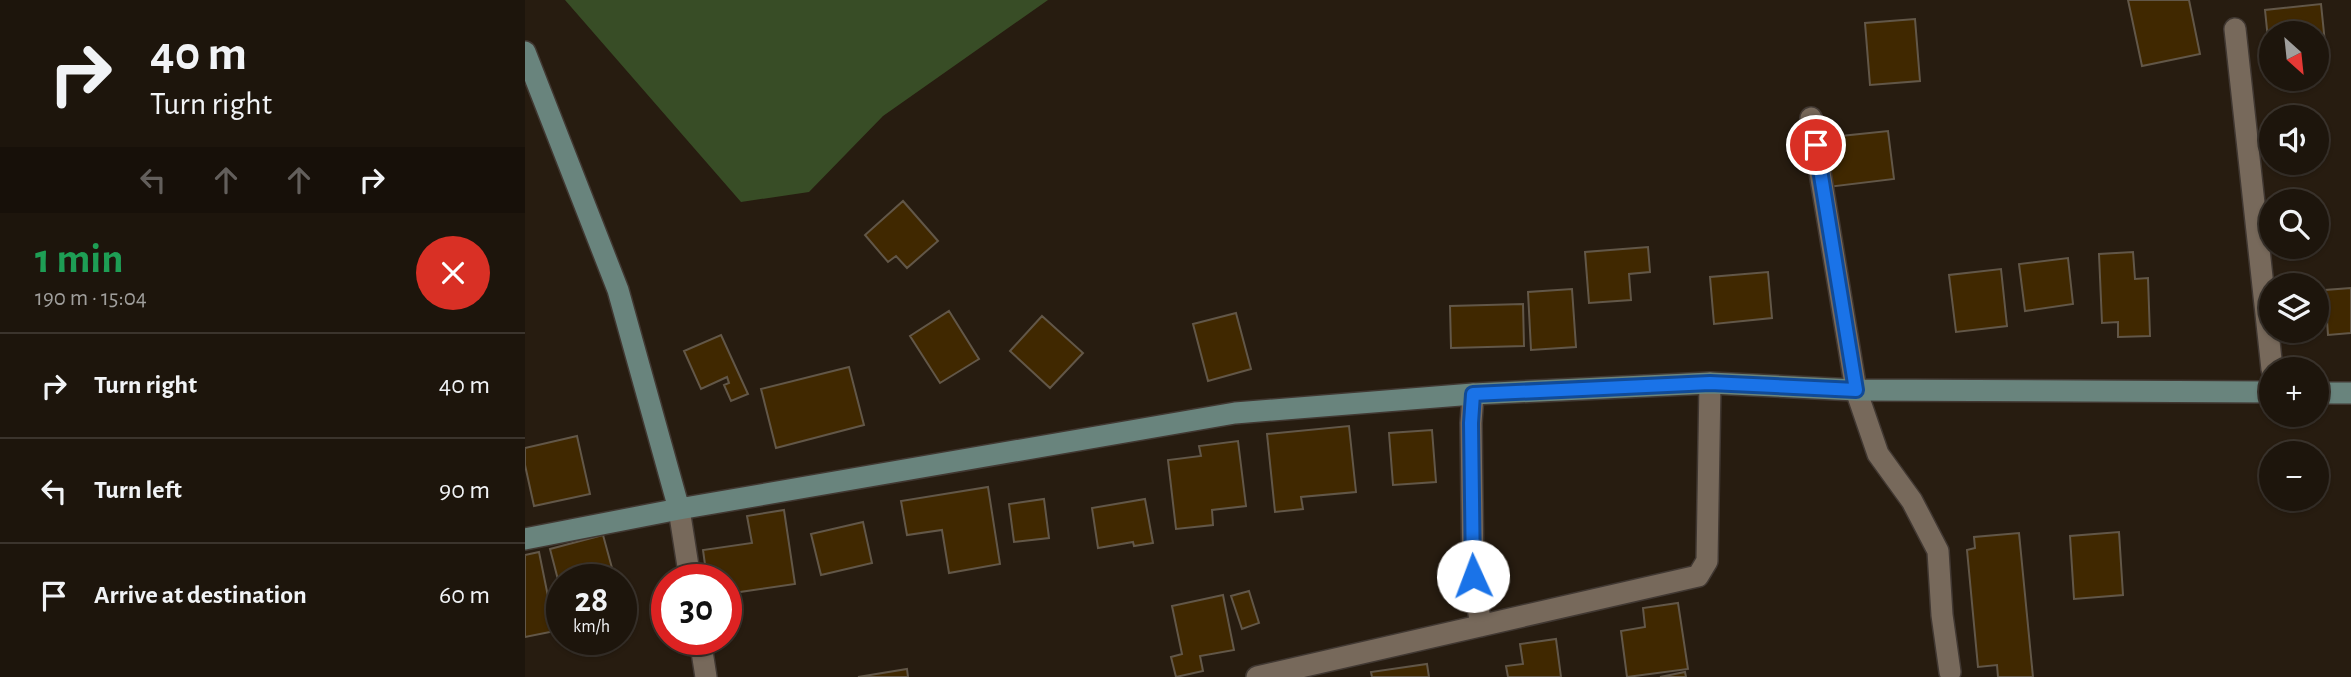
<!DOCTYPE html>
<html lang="en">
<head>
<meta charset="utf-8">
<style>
	:root { --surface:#1d150c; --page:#2a221a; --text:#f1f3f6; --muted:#a09f9d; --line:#3b342d }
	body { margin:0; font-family:"Alegreya Sans",sans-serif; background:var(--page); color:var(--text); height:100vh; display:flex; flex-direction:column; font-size:26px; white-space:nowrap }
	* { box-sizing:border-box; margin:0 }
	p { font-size:23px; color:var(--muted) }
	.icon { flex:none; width:38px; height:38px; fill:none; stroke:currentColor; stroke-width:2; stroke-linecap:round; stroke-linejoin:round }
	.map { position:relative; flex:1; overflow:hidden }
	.sheet { display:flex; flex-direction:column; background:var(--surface); width:525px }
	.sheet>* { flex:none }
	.banner { background:#1d150c; color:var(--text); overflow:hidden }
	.needle { width:46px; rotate:153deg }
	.buttons { position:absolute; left:1734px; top:21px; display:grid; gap:14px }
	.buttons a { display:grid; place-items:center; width:70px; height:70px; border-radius:50%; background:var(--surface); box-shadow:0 2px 5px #0004,0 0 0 2px var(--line); font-size:35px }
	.speed { position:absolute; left:21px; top:564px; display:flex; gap:14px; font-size:35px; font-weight:700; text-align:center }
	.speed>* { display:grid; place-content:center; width:91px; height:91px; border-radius:50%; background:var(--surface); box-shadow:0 2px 5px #0004,0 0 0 2px var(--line); line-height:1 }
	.speed small { font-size:18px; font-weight:400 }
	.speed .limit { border:10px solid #d22; background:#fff; color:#111 }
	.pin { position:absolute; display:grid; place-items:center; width:60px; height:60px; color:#fff; margin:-30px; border:4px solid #fff; border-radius:50%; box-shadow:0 2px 7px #0007 }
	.me { position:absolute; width:77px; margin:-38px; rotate:358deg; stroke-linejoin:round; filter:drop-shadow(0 0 5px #0008) }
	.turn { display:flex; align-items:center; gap:24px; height:147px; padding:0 35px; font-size:32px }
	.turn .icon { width:91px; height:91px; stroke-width:2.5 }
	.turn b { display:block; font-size:49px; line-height:60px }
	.lanes { display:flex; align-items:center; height:66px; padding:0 35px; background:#0003; justify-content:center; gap:35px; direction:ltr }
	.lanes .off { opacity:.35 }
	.round { display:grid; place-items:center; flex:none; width:74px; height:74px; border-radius:37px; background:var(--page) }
	.head { display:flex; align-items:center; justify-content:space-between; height:119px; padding:0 35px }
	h1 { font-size:42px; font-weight:700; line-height:52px; color:#1e9e55 }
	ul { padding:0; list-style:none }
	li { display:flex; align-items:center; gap:21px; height:105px; padding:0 35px; border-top:2px solid var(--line) }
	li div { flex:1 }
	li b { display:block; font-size:26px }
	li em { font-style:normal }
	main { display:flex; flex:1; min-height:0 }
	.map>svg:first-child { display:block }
	.green { fill:#384d26 }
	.building { fill:#402800; stroke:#625748; stroke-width:2 }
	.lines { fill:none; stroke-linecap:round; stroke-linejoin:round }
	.street-casing { stroke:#413832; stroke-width:24 }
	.secondary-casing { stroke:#413832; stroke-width:24 }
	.street { stroke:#77695b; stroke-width:21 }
	.secondary { stroke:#69847d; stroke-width:21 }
	.route-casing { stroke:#114b97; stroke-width:18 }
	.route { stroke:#1a73e8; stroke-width:12 }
</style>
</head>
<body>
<main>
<section class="sheet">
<div class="banner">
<div class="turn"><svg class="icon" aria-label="right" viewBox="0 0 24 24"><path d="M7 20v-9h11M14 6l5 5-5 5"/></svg><div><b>40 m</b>Turn right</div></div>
<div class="lanes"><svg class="icon off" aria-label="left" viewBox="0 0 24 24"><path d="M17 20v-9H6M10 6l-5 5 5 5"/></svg><svg class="icon off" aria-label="ahead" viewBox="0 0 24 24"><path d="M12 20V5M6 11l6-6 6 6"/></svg><svg class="icon off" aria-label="ahead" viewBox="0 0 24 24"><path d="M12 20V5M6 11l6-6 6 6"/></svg><svg class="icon" aria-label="right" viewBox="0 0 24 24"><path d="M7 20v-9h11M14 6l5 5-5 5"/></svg></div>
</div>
<div class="head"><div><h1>1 min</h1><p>190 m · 15:04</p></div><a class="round" style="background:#d93025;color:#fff"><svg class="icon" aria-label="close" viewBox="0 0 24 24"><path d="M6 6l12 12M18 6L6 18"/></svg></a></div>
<ul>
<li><svg class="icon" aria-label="right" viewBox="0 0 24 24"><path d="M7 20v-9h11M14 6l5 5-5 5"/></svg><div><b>Turn right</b></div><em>40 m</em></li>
<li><svg class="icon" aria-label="left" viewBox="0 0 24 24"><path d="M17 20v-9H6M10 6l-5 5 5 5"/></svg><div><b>Turn left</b></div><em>90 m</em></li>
<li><svg class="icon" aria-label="arrive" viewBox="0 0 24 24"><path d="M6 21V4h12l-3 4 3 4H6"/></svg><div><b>Arrive at destination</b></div><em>60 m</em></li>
</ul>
</section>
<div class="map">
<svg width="1826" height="677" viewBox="0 0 1826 677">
	<rect width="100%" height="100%" fill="#271c10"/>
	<path class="green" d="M 40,0 L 523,0 L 358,116 L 284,192 L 216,202 Z"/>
	<path class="building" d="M 1603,0 L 1664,0 L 1675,54 L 1617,66 Z
		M 1796,4 L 1800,43 L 1792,44 L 1792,33 L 1746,33 L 1746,48 L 1744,49 L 1740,10 Z
		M 1390,19 L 1395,81 L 1345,85 L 1340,23 Z
		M 1363,131 L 1369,179 L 1303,187 L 1297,138 Z
		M 378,201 L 413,241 L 382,268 L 371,256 L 363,262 L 340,235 Z
		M 1123,247 L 1125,272 L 1104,274 L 1106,300 L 1064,303 L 1060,252 Z
		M 1608,252 L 1610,279 L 1623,278 L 1625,336 L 1593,337 L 1593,322 L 1577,323 L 1574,254 Z
		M 1543,258 L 1548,304 L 1500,311 L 1494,264 Z
		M 1476,269 L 1482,326 L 1431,332 L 1424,275 Z
		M 1243,272 L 1247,318 L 1189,324 L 1185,277 Z
		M 1826,288 L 1826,333 L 1803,335 L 1800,290 Z
		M 1047,289 L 1051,347 L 1006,350 L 1003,292 Z
		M 998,304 L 999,346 L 926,348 L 925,306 Z
		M 424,311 L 454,359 L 415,383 L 385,336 Z
		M 711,313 L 726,369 L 683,381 L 668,324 Z
		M 517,316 L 558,353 L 525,388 L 485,351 Z
		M 196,335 L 223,394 L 206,401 L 199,385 L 204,383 L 202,377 L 176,389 L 159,351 Z
		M 324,367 L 339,425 L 251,448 L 236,389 Z
		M 824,426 L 831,492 L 776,497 L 778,509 L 750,512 L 742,434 Z
		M 907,430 L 911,482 L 868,485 L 864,433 Z
		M 52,436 L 65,494 L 9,506 L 0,465 L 0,448 Z
		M 713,441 L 721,506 L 687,510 L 688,525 L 651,529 L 643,460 L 676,456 L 674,446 Z
		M 463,487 L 475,564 L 424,573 L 417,530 L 382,535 L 376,501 Z
		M 519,499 L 524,538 L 489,542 L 484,504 Z
		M 620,499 L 628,543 L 609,546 L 608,542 L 573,548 L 567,508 Z
		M 259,510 L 270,584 L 201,594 L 201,579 L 182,579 L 178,550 L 227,543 L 222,516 Z
		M 338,522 L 347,563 L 296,575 L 286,534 Z
		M 1594,532 L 1598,595 L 1549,599 L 1545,536 Z
		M 1494,533 L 1508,677 L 1473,677 L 1472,665 L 1453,667 L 1442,550 L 1450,548 L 1449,537 Z
		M 78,535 L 90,579 L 37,579 L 37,595 L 25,549 Z
		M 14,552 L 30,631 L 0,637 L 0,555 Z
		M 724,591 L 734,623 L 717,629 L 706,596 Z
		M 698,595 L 709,650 L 675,656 L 678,671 L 651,677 L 646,657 L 657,654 L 647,606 Z
		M 1153,603 L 1163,669 L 1102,677 L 1096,631 L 1120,627 L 1118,608 Z
		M 1031,639 L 1036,677 L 983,677 L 981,666 L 998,664 L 995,644 Z
		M 902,664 L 904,677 L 847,677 L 846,672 Z
		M 382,669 L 383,677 L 333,677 Z
		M 1160,672 L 1161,677 L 1135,677 Z"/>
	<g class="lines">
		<g class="street-casing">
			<path id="street" d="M 1710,29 L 1747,369
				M 1286,118 L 1331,390 L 1353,454 L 1387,501 L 1413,551 L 1417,615 L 1425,672
				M 948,394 L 946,423 L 948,576 L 956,626
				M 154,509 L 165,579
				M 175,639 L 181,677
				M 732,677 L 1173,576 L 1182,561 L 1185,383"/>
		</g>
		<g class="secondary-casing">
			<path id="secondary" d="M 0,52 L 93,290 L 154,509
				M 1792,393 L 1826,393
				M 0,539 L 154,509 L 710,413 L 948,394 L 1185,383 L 1331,390 L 1746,392"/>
		</g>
		<use href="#street" class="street"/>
		<use href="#secondary" class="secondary"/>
	</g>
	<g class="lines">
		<g class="route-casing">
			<path id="route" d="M 948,576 L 946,423 L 948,394 L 1185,383 L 1331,390 L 1291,145"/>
		</g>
		<use href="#route" class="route"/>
	</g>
</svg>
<div class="buttons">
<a><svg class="needle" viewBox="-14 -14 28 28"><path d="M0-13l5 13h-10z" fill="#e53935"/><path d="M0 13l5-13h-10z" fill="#a09f9d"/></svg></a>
<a><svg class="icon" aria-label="sound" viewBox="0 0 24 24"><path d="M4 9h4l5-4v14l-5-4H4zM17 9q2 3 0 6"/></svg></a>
<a><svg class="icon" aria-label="search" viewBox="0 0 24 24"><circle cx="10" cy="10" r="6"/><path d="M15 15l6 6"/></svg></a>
<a><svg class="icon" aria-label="layers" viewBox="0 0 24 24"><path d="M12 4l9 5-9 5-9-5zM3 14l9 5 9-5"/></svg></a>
<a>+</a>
<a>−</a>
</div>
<div class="speed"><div>28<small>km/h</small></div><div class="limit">30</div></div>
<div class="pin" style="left:1291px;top:145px;background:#d93025"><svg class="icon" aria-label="arrive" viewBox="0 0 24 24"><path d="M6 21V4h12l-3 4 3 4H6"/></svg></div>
<svg class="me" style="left:948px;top:576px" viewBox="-20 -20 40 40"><circle r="19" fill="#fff"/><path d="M0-13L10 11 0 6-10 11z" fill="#1a73e8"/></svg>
</div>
</main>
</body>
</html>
